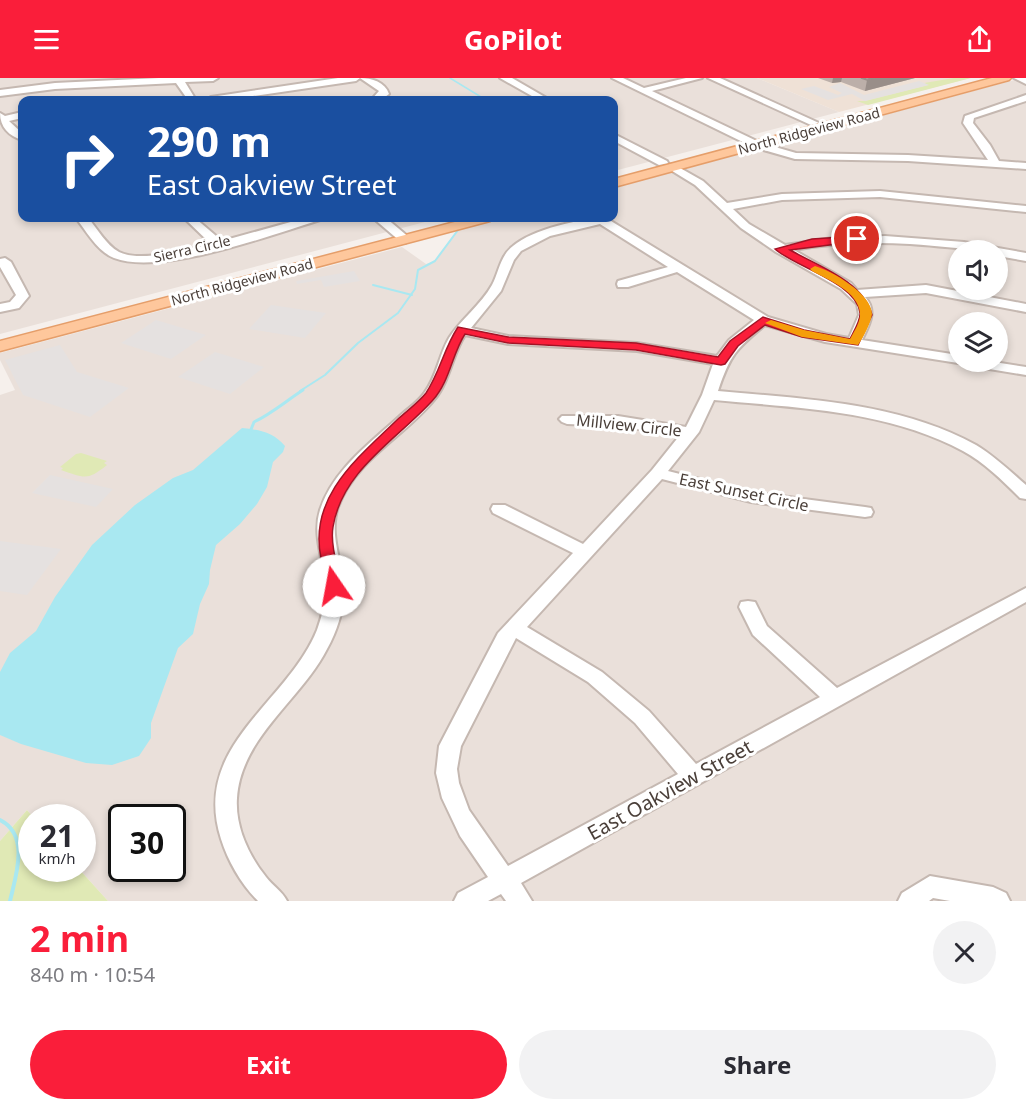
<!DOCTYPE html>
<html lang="en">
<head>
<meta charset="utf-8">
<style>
	:root { --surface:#fff; --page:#f2f2f3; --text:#2b2b33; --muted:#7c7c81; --accent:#fa1e3a }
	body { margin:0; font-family:"Noto Sans",sans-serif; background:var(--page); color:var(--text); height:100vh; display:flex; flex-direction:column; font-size:22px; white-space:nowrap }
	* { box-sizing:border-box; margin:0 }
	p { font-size:20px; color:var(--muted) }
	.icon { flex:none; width:33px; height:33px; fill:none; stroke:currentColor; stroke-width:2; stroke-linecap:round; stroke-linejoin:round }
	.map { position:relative; height:823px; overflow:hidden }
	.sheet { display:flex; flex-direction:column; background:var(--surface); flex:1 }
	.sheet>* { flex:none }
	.guide { position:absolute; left:18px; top:18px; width:600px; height:126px; border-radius:12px; box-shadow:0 3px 9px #0003; background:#1a4fa0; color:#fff; overflow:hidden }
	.tools { position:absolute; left:948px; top:162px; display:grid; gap:12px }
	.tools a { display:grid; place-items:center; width:60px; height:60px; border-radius:50%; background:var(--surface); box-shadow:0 3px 9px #0003; font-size:30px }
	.speed { position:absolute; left:18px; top:726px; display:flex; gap:12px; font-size:30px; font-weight:700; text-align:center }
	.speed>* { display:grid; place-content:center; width:78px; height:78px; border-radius:50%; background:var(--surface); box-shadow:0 3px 9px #0003; line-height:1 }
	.speed small { font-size:15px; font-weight:400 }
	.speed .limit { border:3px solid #111; border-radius:9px; background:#fff; color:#111 }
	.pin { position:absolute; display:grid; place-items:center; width:51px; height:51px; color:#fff; margin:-26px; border:3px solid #fff; border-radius:50%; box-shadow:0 2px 6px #0007 }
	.me { position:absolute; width:66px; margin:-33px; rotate:348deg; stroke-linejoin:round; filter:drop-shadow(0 0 4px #0008) }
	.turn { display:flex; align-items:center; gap:21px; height:126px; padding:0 30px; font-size:27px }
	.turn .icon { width:78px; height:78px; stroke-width:2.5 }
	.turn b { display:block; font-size:42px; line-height:51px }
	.round { display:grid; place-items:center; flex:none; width:63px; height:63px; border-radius:32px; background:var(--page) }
	.summary { display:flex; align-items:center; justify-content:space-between; height:102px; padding:0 30px }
	h1 { font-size:36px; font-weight:700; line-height:45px; color:var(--accent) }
	.cta { display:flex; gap:12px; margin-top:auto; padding:12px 30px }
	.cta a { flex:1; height:69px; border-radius:36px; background:var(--accent); color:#fff; font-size:24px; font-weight:700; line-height:69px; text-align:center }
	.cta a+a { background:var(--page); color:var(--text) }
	header { display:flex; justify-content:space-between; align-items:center; height:78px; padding:0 30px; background:var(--accent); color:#fff; font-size:27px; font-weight:700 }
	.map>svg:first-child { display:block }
	.residential { fill:#eae0da; fill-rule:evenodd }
	.education { fill:#efe1d6 }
	.green { fill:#e0e9b5 }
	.parking { fill:#e5e1e0 }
	.water { fill:#a9e8f1 }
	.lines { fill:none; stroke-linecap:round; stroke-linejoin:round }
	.stream-far3 { stroke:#a9e8f1; stroke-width:1.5 }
	.stream-far2 { stroke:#a9e8f1; stroke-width:2 }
	.stream-far1 { stroke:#a9e8f1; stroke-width:3 }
	.stream { stroke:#a9e8f1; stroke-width:4 }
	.minor-casing { stroke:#c5b8b1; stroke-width:4 }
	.major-casing { stroke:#e59e6a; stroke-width:3 }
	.minor { fill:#fff; fill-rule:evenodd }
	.major { fill:#fec79c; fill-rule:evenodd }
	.wall { fill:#bcafa9 }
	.shaded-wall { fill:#998e89 }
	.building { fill:#dbcbc4; stroke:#998e89; stroke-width:1.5 }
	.route { fill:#fa1e3a; stroke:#a21426; stroke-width:1.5 }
	.slow { fill:#f59e0b }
	.labels { text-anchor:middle; stroke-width:6; stroke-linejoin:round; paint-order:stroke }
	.far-street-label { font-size:14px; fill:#4a3f39; stroke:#fff }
	.street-label { font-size:16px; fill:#4a3f39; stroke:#fff }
	.near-street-label { font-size:20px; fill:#4a3f39; stroke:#fff }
</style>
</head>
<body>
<header><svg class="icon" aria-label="menu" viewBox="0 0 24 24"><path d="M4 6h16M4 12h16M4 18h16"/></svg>GoPilot<svg class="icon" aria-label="share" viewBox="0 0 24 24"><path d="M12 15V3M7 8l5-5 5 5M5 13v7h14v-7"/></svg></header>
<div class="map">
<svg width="1026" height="823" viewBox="0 0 1026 823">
	<rect width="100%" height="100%" fill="#f6f0ec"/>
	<path class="residential" d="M 0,0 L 757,0 L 839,34 L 614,93 L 614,22 L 22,22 L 22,140 L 440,140 L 0,256 Z
		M 1022,0 L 1026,0 L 1026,823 L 108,823 L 79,791 L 82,790 L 82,740 L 33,739 L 27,732 L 0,763 L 0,317 L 15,312 L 0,282 L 0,275 L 402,169 L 426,186 L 435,183 L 458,152 L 504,140 L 614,140 L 614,110 ZM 958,172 L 998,172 L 998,212 L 958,212 ZM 958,244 L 998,244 L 998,284 L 958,284 ZM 122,740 L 172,740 L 172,790 L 122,790 Z"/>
	<path class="education" d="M 757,0 L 970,0 L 839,34 Z"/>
	<path class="green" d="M 954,0 L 971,0 L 868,27 L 857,23 L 865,23 L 928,7 L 924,5 Z
		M 81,375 L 107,383 L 104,385 L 107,387 C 87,403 85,400 61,392 L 63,390 L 60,389 L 76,376 Z
		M 27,732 L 33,739 L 32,790 L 79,791 L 108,823 L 0,823 L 0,763 Z"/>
	<path class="parking" d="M 919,3 L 929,7 L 865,23 L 852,16 L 828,22 L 801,11 L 814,8 L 838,17 L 842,15 L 829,9 L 840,5 L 864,17 Z
		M 354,193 L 360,203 L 324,209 L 321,202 L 297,206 L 296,203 Z
		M 271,227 L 326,235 L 305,260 L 249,251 Z
		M 156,242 L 206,257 L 171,281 L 121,265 Z
		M 60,267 L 77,294 L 129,310 L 90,339 L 23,317 L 5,282 Z
		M 215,274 L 264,289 L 230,316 L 178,299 Z
		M 50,397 L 113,411 L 96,429 L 32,415 Z
		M 0,463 L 61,471 L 27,517 L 0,513 Z"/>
	<path class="water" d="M 242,350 C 260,352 273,354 285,368 L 283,374 L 273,384 L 267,409 L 257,426 L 240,446 L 216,467 L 210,492 L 209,506 L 200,526 L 193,556 L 178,570 L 151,645 L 151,660 L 139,678 L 112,687 L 86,685 L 21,666 L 0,657 L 0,594 L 10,575 L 36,553 L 55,519 L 92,467 L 135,427 L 173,400 L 193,392 Z"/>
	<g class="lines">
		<path class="stream-far3" d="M 450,0 L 486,22"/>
		<path class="stream-far2" d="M 373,207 L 412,217
			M 300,313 L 325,297 L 358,265 L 398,235 L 415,211 L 418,192 L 435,183 L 461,148"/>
		<path class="stream-far1" d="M 250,354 L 254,344 C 271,336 286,323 303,312"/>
		<path class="stream" d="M 0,742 C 30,757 16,797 10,823"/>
		<g class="minor-casing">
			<path id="minor" d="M 159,0 L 218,0 L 213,3 L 185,4 L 196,22 L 188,22 L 176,5 L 55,11 L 0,18 L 0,12 L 55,5 Z
				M 338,0 L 360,0 L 356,3 L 226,22 L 206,22 L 211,19 Z
				M 360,0 C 372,0 385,4 389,16 L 381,22 L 371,22 L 379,13 Z
				M 500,0 L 512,0 L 550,22 L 539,22 Z
				M 612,0 L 623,0 L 644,10 L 686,0 L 702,0 L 652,13 L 761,65 L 796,75 L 908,77 L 988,82 L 963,45 L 965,38 L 1026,17 L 1026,23 L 974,40 L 973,45 L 990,67 L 999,83 L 1026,85 L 1026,91 L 908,83 L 795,81 L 753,69 Z
				M 708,0 L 720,0 L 819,45 L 811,47 Z
				M 1014,0 L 1026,0 L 1026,6 Z
				M 22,34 L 22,40 L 9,43 L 22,55 L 22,62 C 9,58 0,49 0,35 L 5,38 Z
				M 614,56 L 667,83 L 668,85 L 659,87 L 614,63 Z
				M 673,86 L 703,103 L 727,125 L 782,116 L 880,113 L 1026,128 L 1026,134 L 880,119 L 782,122 L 733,131 L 749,146 L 785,167 L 833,160 L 885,158 L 964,164 L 1026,175 L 1026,183 L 998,178 L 998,172 C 968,172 939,168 910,166 C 871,164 832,165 794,172 L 851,205 L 857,212 L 926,207 L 1026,226 L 1026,234 L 926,215 L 865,219 C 878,233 869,247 862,262 L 958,277 L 958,284 L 963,284 L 958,285 L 825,264 L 765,247 C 736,271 730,277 718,313 C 804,321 898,324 976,367 C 994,378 1010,393 1026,407 L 1026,421 L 1020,420 C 1003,403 985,385 963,373 C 887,332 798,330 714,322 L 699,354 L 668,393 L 751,414 L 865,429 L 871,430 L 873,434 L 871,438 L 865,439 L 751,424 L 662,401 L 527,549 L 602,594 L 649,633 L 696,686 L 820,619 L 753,557 L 739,529 L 741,524 L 748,523 L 755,524 L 767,548 L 837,610 L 1026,510 L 1026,524 L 521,805 L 532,823 L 506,823 L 501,816 L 488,823 L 454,823 L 458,815 L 488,799 L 460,758 L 442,720 L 436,695 L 439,668 L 498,555 L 573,475 L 493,435 L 491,431 L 493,427 L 505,427 L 583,466 L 652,392 L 680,357 L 618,348 L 567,346 L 562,344 L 559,341 L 562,338 L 618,338 L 686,349 L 702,317 L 713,286 L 637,273 L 508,266 L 465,257 C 452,277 450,303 434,322 C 404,359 355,382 338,429 C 329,455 341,480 343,506 C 345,529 338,551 327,571 C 301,622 241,659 237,720 C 235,749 249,778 266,799 C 273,808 282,813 287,823 L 258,823 C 241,806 228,783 221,761 C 191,667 287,626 317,552 C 322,538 326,523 325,508 C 324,482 312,457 320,432 C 333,391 373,363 402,336 C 410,329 419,323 425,314 C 437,298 439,277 449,260 C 461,241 481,227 492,207 C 499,194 500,178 513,168 C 533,151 582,140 606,140 L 768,239 L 826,256 L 849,260 L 859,237 L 857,226 L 841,211 L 776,174 L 741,150 L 695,107 L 669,91 L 669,87 ZM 600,146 L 668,189 L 618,203 L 617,206 L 618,209 L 628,209 L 677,194 L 754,242 L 729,262 L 717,278 L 637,265 L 508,258 L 471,250 L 501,213 L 514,182 L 521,173 L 550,158 ZM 516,560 L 588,604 L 635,645 L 678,696 L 508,788 L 469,732 L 459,705 L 457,691 L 461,668 Z
				M 76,140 L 88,140 C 97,150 106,167 119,174 C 141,185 188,171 211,166 L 184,140 L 195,140 L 222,163 L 305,140 L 322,140 L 320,142 C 271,157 161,198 114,180 C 98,174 86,153 76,140 Z
				M 373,140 L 386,140 L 411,161 L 405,165 L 401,164 Z
				M 5,180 L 11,184 L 29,218 L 19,230 L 0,234 L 0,226 L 10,224 L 16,217 L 0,189 L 0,181 Z
				M 964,284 L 994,284 L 1026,289 L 1026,297 L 971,288 Z
				M 930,798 L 993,809 L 1006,815 L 1010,823 L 950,823 L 933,820 L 929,823 L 898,823 L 902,815 Z"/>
		</g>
		<g class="major-casing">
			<path id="major" d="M 992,0 L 1011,0 L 1009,2 L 614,109 L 614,101 Z
				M 470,140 L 492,140 L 490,143 L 0,273 L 0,263 Z"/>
		</g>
		<use href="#minor" class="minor"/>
		<use href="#major" class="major"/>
	</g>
	<path class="wall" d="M 818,0 L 915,0 L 865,13 L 841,4 L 832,5 Z"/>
	<path class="shaded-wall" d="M 833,0 L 842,0 L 841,4 L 832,5 Z
		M 875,0 L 915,0 L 865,13 L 867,2 Z"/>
	<path class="building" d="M 861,0 L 875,0 L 867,2 Z"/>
	<path class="route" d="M 857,158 L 862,161 L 861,163 L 790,172 C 818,188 863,203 872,237 L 858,267 L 802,259 L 765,247 L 738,268 L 725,286 L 721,287 L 636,272 L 508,265 L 465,256 C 452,276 450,303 433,322 C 398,361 342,392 333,449 C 330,467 338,490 342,508 L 334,513 L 329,511 C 324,503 323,490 321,480 C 308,418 359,379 399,340 C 408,332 419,324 426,315 C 440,294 444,270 458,249 L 508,259 L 636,265 L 718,279 L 730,263 L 763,239 L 804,252 L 850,261 C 854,253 861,242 860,235 C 857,205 795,189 775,171 L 812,161 Z"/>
	<path class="slow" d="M 815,188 C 832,193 872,216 872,236 C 871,245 863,260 858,267 L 802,259 L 765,245 L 771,242 L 804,252 L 850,261 C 854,254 861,243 860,235 C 858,213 828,202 812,193 L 810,191 Z"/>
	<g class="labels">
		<g class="far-street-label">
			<text transform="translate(809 53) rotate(-15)" y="5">North Ridgeview Road</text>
			<text transform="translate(192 171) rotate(-13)" y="5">Sierra Circle</text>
			<text transform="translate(242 204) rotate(-15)" y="5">North Ridgeview Road</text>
		</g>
		<g class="street-label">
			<text transform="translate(629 347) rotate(6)" y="6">Millview Circle</text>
			<text transform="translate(744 414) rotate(12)" y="6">East Sunset Circle</text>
		</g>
		<g class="near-street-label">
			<text transform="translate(670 712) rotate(-29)" y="7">East Oakview Street</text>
		</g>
	</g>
</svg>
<div class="tools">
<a><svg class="icon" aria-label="sound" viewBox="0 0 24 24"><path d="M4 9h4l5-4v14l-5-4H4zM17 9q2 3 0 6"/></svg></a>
<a><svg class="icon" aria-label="layers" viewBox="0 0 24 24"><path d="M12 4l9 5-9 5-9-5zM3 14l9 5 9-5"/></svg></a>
</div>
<div class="speed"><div>21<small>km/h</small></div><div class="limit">30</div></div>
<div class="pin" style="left:857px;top:161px;background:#d93025"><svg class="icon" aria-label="arrive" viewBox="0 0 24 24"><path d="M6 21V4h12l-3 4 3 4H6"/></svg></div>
<svg class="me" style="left:334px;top:508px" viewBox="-20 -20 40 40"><circle r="19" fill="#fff"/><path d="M0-13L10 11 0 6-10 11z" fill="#fa1e3a"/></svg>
<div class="guide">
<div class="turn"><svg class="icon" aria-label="right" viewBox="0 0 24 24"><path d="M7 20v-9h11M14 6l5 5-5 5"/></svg><div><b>290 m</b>East Oakview Street</div></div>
</div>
</div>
<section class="sheet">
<div class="summary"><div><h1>2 min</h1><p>840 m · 10:54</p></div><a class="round"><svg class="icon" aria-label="close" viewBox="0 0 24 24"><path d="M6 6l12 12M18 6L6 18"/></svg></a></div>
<div class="cta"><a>Exit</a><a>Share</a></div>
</section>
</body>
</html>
